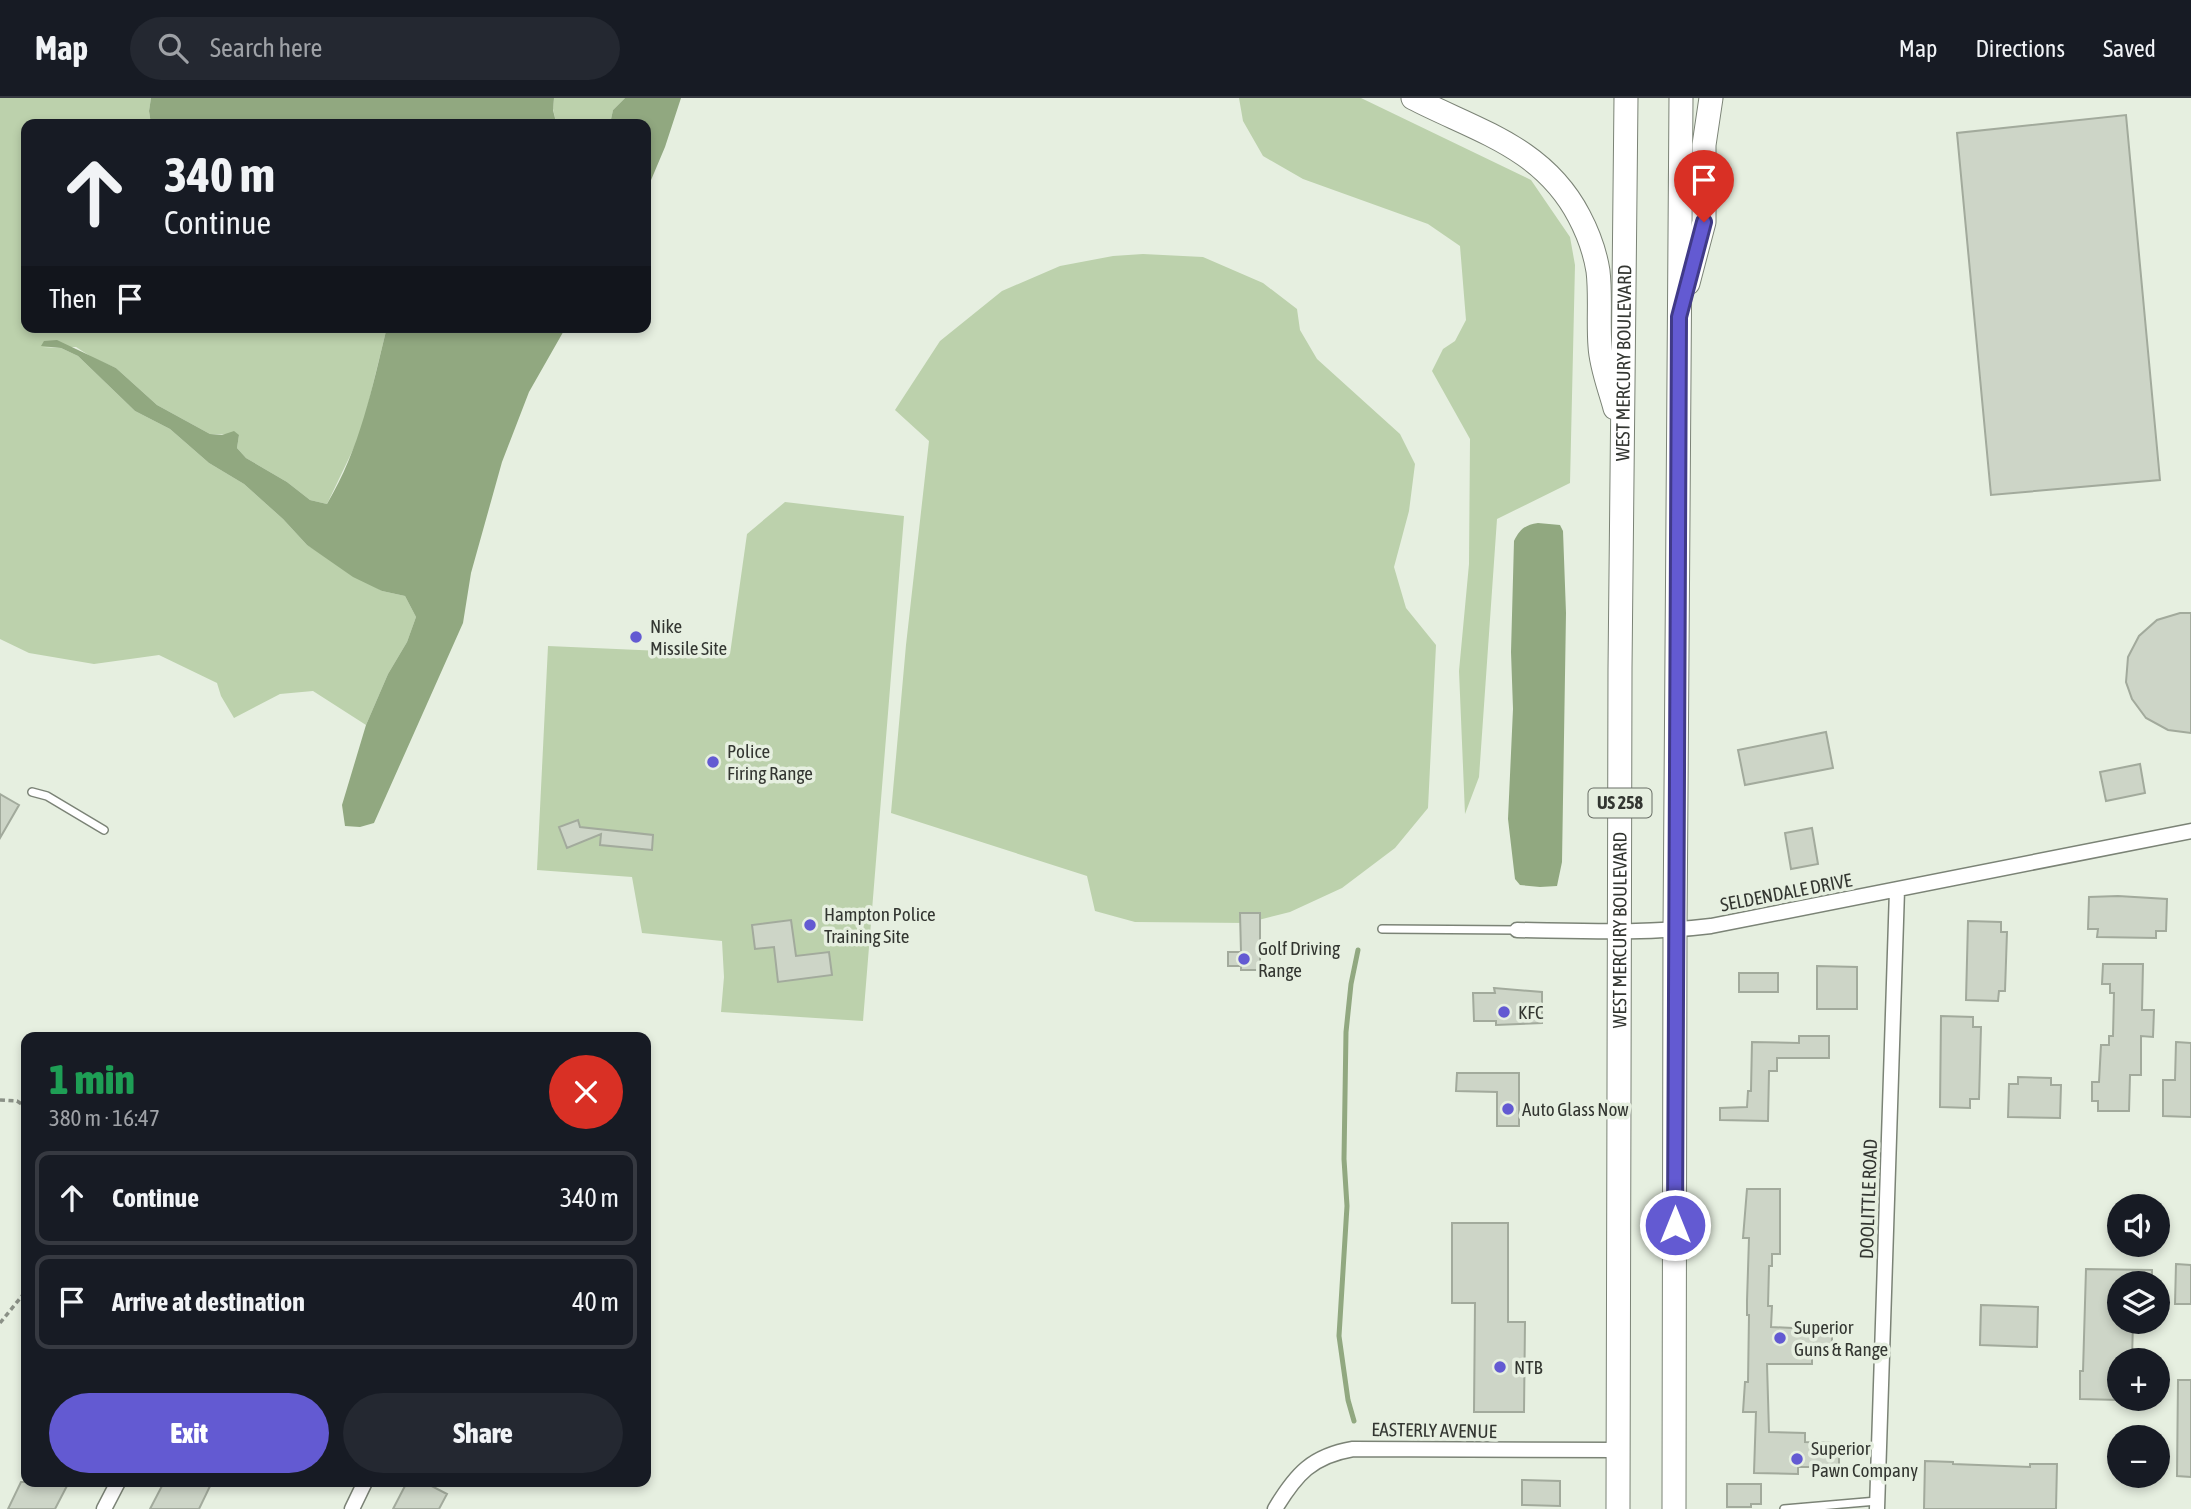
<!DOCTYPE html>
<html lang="en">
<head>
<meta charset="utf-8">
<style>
	:root { --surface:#171b24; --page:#242831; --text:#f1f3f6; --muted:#9ea1a6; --line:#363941; --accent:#635ad2 }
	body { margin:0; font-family:"Asap Condensed",sans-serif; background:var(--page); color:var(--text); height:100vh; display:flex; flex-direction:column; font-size:26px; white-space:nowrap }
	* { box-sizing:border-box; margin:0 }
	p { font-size:23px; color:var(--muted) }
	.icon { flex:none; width:38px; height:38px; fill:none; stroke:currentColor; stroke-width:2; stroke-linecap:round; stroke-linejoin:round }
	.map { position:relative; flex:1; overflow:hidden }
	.sheet { position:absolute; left:21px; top:934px; width:630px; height:455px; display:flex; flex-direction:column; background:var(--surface); border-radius:14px; box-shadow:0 4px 10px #0003 }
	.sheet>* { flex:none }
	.banner { position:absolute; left:21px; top:21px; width:630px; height:214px; border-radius:14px; box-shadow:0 4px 10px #0003; background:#171b24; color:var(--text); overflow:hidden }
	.tools { position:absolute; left:2107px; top:1096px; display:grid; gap:14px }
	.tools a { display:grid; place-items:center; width:63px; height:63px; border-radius:50%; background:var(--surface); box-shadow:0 4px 10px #0003; font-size:35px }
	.pin { position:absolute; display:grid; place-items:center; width:60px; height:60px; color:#fff; margin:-72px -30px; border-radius:50% 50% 50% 0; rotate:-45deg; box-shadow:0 0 7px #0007 }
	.pin .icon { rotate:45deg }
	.me { position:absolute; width:77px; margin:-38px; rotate:0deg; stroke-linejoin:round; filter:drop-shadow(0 0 5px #0008) }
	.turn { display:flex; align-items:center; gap:24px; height:147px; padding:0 28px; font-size:32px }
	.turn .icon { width:91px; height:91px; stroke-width:2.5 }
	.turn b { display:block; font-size:49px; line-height:60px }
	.then { display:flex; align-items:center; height:66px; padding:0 28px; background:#0003; gap:14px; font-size:26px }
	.round { display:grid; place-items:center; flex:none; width:74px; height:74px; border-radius:37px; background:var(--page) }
	.overview { display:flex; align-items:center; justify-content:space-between; height:119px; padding:0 28px }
	h1 { font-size:42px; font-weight:800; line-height:52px; color:#1e9e55 }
	.button { display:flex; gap:14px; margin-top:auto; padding:14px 28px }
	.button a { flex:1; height:80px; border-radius:42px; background:var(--accent); color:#fff; font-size:28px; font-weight:800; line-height:80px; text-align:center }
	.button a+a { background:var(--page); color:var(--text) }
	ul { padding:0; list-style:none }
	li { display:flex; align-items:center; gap:21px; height:94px; margin:0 14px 10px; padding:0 14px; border:4px solid var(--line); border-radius:14px }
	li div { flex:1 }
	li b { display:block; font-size:26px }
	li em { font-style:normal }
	header { display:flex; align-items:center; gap:42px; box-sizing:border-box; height:98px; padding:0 35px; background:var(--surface); border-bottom:2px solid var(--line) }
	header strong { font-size:33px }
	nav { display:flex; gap:38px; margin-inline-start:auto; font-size:24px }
	.search { width:490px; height:63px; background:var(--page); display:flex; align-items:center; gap:18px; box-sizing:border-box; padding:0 24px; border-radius:38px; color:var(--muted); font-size:26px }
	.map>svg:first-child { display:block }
	.green { fill:#bcd1ac }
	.water { fill:#91a880 }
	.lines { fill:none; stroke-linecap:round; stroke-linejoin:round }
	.stream { stroke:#91a880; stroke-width:5 }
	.building { fill:#cdd5c7; stroke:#a2aa9c; stroke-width:2 }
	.service-casing { stroke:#7b8376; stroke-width:10 }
	.minor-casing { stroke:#7b8376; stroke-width:17 }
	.primary-casing { stroke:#7b8376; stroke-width:25 }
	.path { stroke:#8b9187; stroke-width:3.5; stroke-dasharray:5 3.5; stroke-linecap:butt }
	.service { stroke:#fff; stroke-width:7 }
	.minor { stroke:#fff; stroke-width:14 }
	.primary { stroke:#fff; stroke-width:23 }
	.route-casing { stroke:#403a88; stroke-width:18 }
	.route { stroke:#635ad2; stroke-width:12 }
	.poi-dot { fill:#635ad2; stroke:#e6efe0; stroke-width:2.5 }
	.labels { text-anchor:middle; stroke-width:7; stroke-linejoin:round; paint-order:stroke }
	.shield { fill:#e6efe0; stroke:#696e66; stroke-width:2 }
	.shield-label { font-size:18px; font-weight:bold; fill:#333631 }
	.street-label { font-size:19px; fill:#333631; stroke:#e6efe0 }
	.poi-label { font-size:19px; fill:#333631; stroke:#e6efe0; text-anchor:start }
</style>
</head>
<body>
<header>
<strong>Map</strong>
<div class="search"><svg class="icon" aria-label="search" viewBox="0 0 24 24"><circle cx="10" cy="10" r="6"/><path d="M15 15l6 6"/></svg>Search here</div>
<nav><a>Map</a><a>Directions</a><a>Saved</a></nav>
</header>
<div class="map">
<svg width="2191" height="1411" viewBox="0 0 2191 1411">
	<rect width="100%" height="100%" fill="#e6efe0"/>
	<path class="green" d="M 0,0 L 151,0 L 149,13 L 151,26 L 26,26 L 26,229 L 387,229 L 361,335 L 327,406 L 310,402 L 287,384 L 246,360 L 237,350 L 239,337 L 210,336 L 157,307 L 116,270 L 93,260 L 76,249 L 42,249 L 61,250 L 78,258 L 135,313 L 170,331 L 209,365 L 244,386 L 283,421 L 307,447 L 382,493 L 405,498 L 416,519 L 407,544 L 388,576 L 366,627 L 313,593 L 280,596 L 234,620 L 221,598 L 217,585 L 159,557 L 94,566 L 29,555 L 0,541 Z
		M 554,0 L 625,0 L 613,12 L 610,26 L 563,26 L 556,24 L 553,11 Z
		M 1239,0 L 1361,0 L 1531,82 L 1570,139 L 1575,167 L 1570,385 L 1497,421 L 1479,679 L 1465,716 L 1459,573 L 1469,466 L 1470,341 L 1432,273 L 1443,251 L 1455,243 L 1466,222 L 1460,148 L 1428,126 L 1303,81 L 1263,58 L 1243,23 Z
		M 1143,156 L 1203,159 L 1263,185 L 1297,211 L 1300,232 L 1317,261 L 1400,336 L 1415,366 L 1409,413 L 1394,469 L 1406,510 L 1436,547 L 1428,710 L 1395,750 L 1342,790 L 1290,814 L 1247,825 L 1135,824 L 1095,813 L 1087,778 L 891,715 L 906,547 L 929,343 L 895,312 L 940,243 L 1002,193 L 1060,168 L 1113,158 Z
		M 785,404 L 904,418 L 863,923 L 721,914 L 724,879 L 722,843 L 642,835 L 632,779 L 537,772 L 548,548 L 730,556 L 747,436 Z"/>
	<path class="water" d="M 151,0 L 554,0 L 553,12 L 556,24 L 563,26 L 151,26 L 149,13 Z
		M 625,0 L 681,0 L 665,49 L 646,94 L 646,26 L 610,26 L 613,12 Z
		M 387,229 L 566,229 L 529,294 L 502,364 L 471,475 L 463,525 L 374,725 L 360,729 L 345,728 L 342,707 L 366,627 L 388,576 L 407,544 L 416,519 L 405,498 L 382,493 L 353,479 L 307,447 L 283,421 L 244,386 L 209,365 L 170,331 L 135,313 L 78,258 L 61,250 L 41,248 L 44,243 L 57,242 L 116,270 L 157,307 L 210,336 L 222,337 L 234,333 L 239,337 L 237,350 L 246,360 L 287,384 L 310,402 L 327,406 C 360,351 372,290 387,229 Z
		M 1538,425 L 1560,427 L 1563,433 L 1566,515 L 1562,764 L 1557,788 L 1540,789 L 1520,787 L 1515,781 L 1508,721 L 1513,611 L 1511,554 L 1514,443 C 1520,431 1525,427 1538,425 Z"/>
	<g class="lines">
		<path class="stream" d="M 1354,1323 L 1348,1302 L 1339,1238 L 1347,1108 L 1344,1061 L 1346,934 L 1351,886 L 1358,852"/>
	</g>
	<path class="building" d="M 2126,17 L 2160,382 L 1991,397 L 1957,35 Z
		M 2180,515 L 2191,515 L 2191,635 L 2168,632 L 2146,620 L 2132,601 L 2126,584 L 2128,559 L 2139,538 L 2157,522 Z
		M 1826,634 L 1833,670 L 1745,687 L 1738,652 Z
		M 2140,666 L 2145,695 L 2106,703 L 2100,674 Z
		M 0,696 L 19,707 L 0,740 Z
		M 578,722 L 580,729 L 653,737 L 652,752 L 600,747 L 601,736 L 567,750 L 559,729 Z
		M 1812,730 L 1818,766 L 1791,771 L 1785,735 Z
		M 2118,798 L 2167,801 L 2166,833 L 2156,833 L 2156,840 L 2097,839 L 2098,831 L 2088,831 L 2089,799 Z
		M 1240,815 L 1260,815 L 1260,872 L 1241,872 L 1241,868 L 1228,868 L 1228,854 L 1241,854 Z
		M 791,822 L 796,858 L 829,854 L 832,877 L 778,884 L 774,849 L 755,851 L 752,827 Z
		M 1968,823 L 2001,824 L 2001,834 L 2007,834 L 2005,893 L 1999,893 L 1998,903 L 1966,902 Z
		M 2103,866 L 2143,866 L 2142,912 L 2154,912 L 2153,939 L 2141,938 L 2141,977 L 2130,977 L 2129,1013 L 2098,1013 L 2098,1003 L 2092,1003 L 2092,984 L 2099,984 L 2101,947 L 2109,947 L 2109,938 L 2113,938 L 2114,895 L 2110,895 L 2110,886 L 2102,886 Z
		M 1817,868 L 1857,869 L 1857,911 L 1817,911 Z
		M 1739,875 L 1778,875 L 1778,894 L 1739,894 Z
		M 1494,890 L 1542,894 L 1542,925 L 1496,927 L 1496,923 L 1474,923 L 1473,895 L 1495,895 Z
		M 1941,918 L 1973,919 L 1973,929 L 1981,929 L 1979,1001 L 1970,1001 L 1970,1010 L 1940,1009 Z
		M 1799,938 L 1829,938 L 1829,960 L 1777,960 L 1777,973 L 1769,973 L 1768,1023 L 1720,1022 L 1720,1010 L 1747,1009 L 1748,993 L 1751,993 L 1752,944 L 1799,945 Z
		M 2176,944 L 2191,945 L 2191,1019 L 2163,1018 L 2163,982 L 2175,982 Z
		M 1457,975 L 1519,975 L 1519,1028 L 1497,1028 L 1497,994 L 1456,993 Z
		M 2018,979 L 2051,980 L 2051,987 L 2061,987 L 2060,1020 L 2008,1019 L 2009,986 L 2018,986 Z
		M 1747,1091 L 1780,1091 L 1780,1156 L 1772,1156 L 1772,1168 L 1769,1168 L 1768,1208 L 1772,1208 L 1771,1229 L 1832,1232 L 1832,1248 L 1812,1248 L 1812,1266 L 1767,1266 L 1769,1334 L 1805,1335 L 1805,1344 L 1834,1345 L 1834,1353 L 1839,1353 L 1839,1369 L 1798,1369 L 1798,1376 L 1754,1375 L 1756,1314 L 1743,1314 L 1745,1284 L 1748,1284 L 1749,1217 L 1747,1217 L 1747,1203 L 1749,1140 L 1743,1140 Z
		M 1452,1125 L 1508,1125 L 1508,1224 L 1525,1224 L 1524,1314 L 1474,1314 L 1475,1205 L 1452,1205 Z
		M 2176,1166 L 2191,1167 L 2191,1206 L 2175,1206 Z
		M 2086,1171 L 2152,1172 L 2152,1185 L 2119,1185 L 2119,1223 L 2133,1223 L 2132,1262 L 2119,1262 L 2119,1302 L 2080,1301 L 2080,1273 L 2083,1273 Z
		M 1981,1207 L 2038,1209 L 2037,1249 L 1980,1247 Z
		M 2178,1282 L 2191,1282 L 2191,1379 L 2177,1378 Z
		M 1925,1363 L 1953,1364 L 1953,1366 L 2030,1369 L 2030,1366 L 2057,1366 L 2056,1411 L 1924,1411 Z
		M 1522,1382 L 1560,1383 L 1560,1408 L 1522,1407 Z
		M 21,1384 L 69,1384 L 55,1411 L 8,1411 Z
		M 164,1384 L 212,1384 L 199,1411 L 150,1411 Z
		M 407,1384 L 424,1384 L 447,1396 L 439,1411 L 393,1411 Z
		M 1727,1386 L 1761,1386 L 1761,1406 L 1751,1406 L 1751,1409 L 1727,1409 Z"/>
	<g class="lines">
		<g class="service-casing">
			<path id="service" d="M 32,694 L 47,698 L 104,732
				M 1382,831 L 1517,832
				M 1784,1411 L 1877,1403"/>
		</g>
		<g class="minor-casing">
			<path id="minor" d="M 1517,832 C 1582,833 1646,836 1711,828 L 2191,733
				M 104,1411 L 118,1384
				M 352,1411 L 365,1384
				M 1275,1411 C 1296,1376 1312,1358 1353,1351 L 1618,1352
				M 1877,1411 L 1897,792"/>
		</g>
		<g class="primary-casing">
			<g id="primary">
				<path d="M 1413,0 C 1477,33 1543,49 1579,118 C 1588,135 1595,154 1598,173 C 1601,198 1598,224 1600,248 C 1601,269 1610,291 1615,310"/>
				<path d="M 1688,185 L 1704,124 L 1704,47 L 1711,0"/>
				<path id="s1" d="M 1618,1411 L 1620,571 L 1626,0"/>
				<path d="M 1674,1411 L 1675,833 L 1681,0"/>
			</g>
		</g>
		<path class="path" d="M 0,1002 L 17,1003 L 26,1009
			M 0,1225 L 26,1193"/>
		<use href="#service" class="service"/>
		<use href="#minor" class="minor"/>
		<use href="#primary" class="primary"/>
	</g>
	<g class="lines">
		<g class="route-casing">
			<path id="route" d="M 1675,1127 L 1679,219 L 1704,124"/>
		</g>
		<use href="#route" class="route"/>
	</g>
	<g class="poi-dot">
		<circle cx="636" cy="539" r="7"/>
		<circle cx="713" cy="664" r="7"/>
		<circle cx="810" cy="827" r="7"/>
		<circle cx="1244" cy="861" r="7"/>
		<circle cx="1504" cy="914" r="7"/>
		<circle cx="1508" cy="1011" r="7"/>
		<circle cx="1780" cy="1240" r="7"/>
		<circle cx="1500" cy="1269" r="7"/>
		<circle cx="1797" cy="1361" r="7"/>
	</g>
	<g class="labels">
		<rect class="shield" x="1588.5" y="690.5" width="63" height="29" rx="5"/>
		<g class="shield-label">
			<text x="1620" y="711">US 258</text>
		</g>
		<g class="street-label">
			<text dy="7" stroke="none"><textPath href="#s1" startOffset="1146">WEST MERCURY BOULEVARD</textPath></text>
			<text transform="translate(1786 794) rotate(-11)" y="7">SELDENDALE DRIVE</text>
			<text dy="7" stroke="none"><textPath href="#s1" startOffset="579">WEST MERCURY BOULEVARD</textPath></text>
			<text transform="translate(1868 1101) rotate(-88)" y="7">DOOLITTLE ROAD</text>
			<text transform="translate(1434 1332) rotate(1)" y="7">EASTERLY AVENUE</text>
		</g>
		<g class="poi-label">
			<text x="650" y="535">Nike<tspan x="650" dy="22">Missile Site</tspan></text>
			<text x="727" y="660">Police<tspan x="727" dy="22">Firing Range</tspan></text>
			<text x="824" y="823">Hampton Police<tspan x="824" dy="22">Training Site</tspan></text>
			<text x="1258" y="857">Golf Driving<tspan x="1258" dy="22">Range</tspan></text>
			<text x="1518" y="921">KFC</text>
			<text x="1522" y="1018">Auto Glass Now</text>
			<text x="1794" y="1236">Superior<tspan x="1794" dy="22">Guns &amp; Range</tspan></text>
			<text x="1514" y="1276">NTB</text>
			<text x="1811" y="1357">Superior<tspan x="1811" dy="22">Pawn Company</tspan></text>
		</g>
	</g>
</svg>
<div class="tools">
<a><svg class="icon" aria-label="sound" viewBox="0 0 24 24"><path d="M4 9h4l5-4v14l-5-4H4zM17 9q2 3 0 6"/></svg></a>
<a><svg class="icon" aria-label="layers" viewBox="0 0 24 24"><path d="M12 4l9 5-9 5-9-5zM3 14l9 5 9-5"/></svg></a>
<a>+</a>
<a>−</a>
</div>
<div class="pin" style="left:1704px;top:124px;background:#d93025"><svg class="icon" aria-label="arrive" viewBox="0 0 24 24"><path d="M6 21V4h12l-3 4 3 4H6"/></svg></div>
<svg class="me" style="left:1675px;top:1127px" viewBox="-20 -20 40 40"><circle r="17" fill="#635ad2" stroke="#fff" stroke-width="3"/><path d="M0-11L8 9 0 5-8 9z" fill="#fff"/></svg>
<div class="banner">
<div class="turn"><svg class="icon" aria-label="ahead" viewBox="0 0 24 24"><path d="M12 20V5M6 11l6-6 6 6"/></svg><div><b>340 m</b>Continue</div></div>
<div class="then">Then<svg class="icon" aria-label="arrive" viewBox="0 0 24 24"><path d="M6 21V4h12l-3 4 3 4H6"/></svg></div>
</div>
<section class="sheet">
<div class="overview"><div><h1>1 min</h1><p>380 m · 16:47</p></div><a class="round" style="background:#d93025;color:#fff"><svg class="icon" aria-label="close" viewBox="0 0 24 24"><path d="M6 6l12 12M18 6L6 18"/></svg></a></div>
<ul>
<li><svg class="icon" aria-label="ahead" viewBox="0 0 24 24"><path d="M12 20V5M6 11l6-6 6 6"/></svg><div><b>Continue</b></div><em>340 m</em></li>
<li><svg class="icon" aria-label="arrive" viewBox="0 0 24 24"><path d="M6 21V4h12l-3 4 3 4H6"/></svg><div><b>Arrive at destination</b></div><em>40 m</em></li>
</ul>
<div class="button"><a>Exit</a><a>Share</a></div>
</section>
</div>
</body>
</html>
